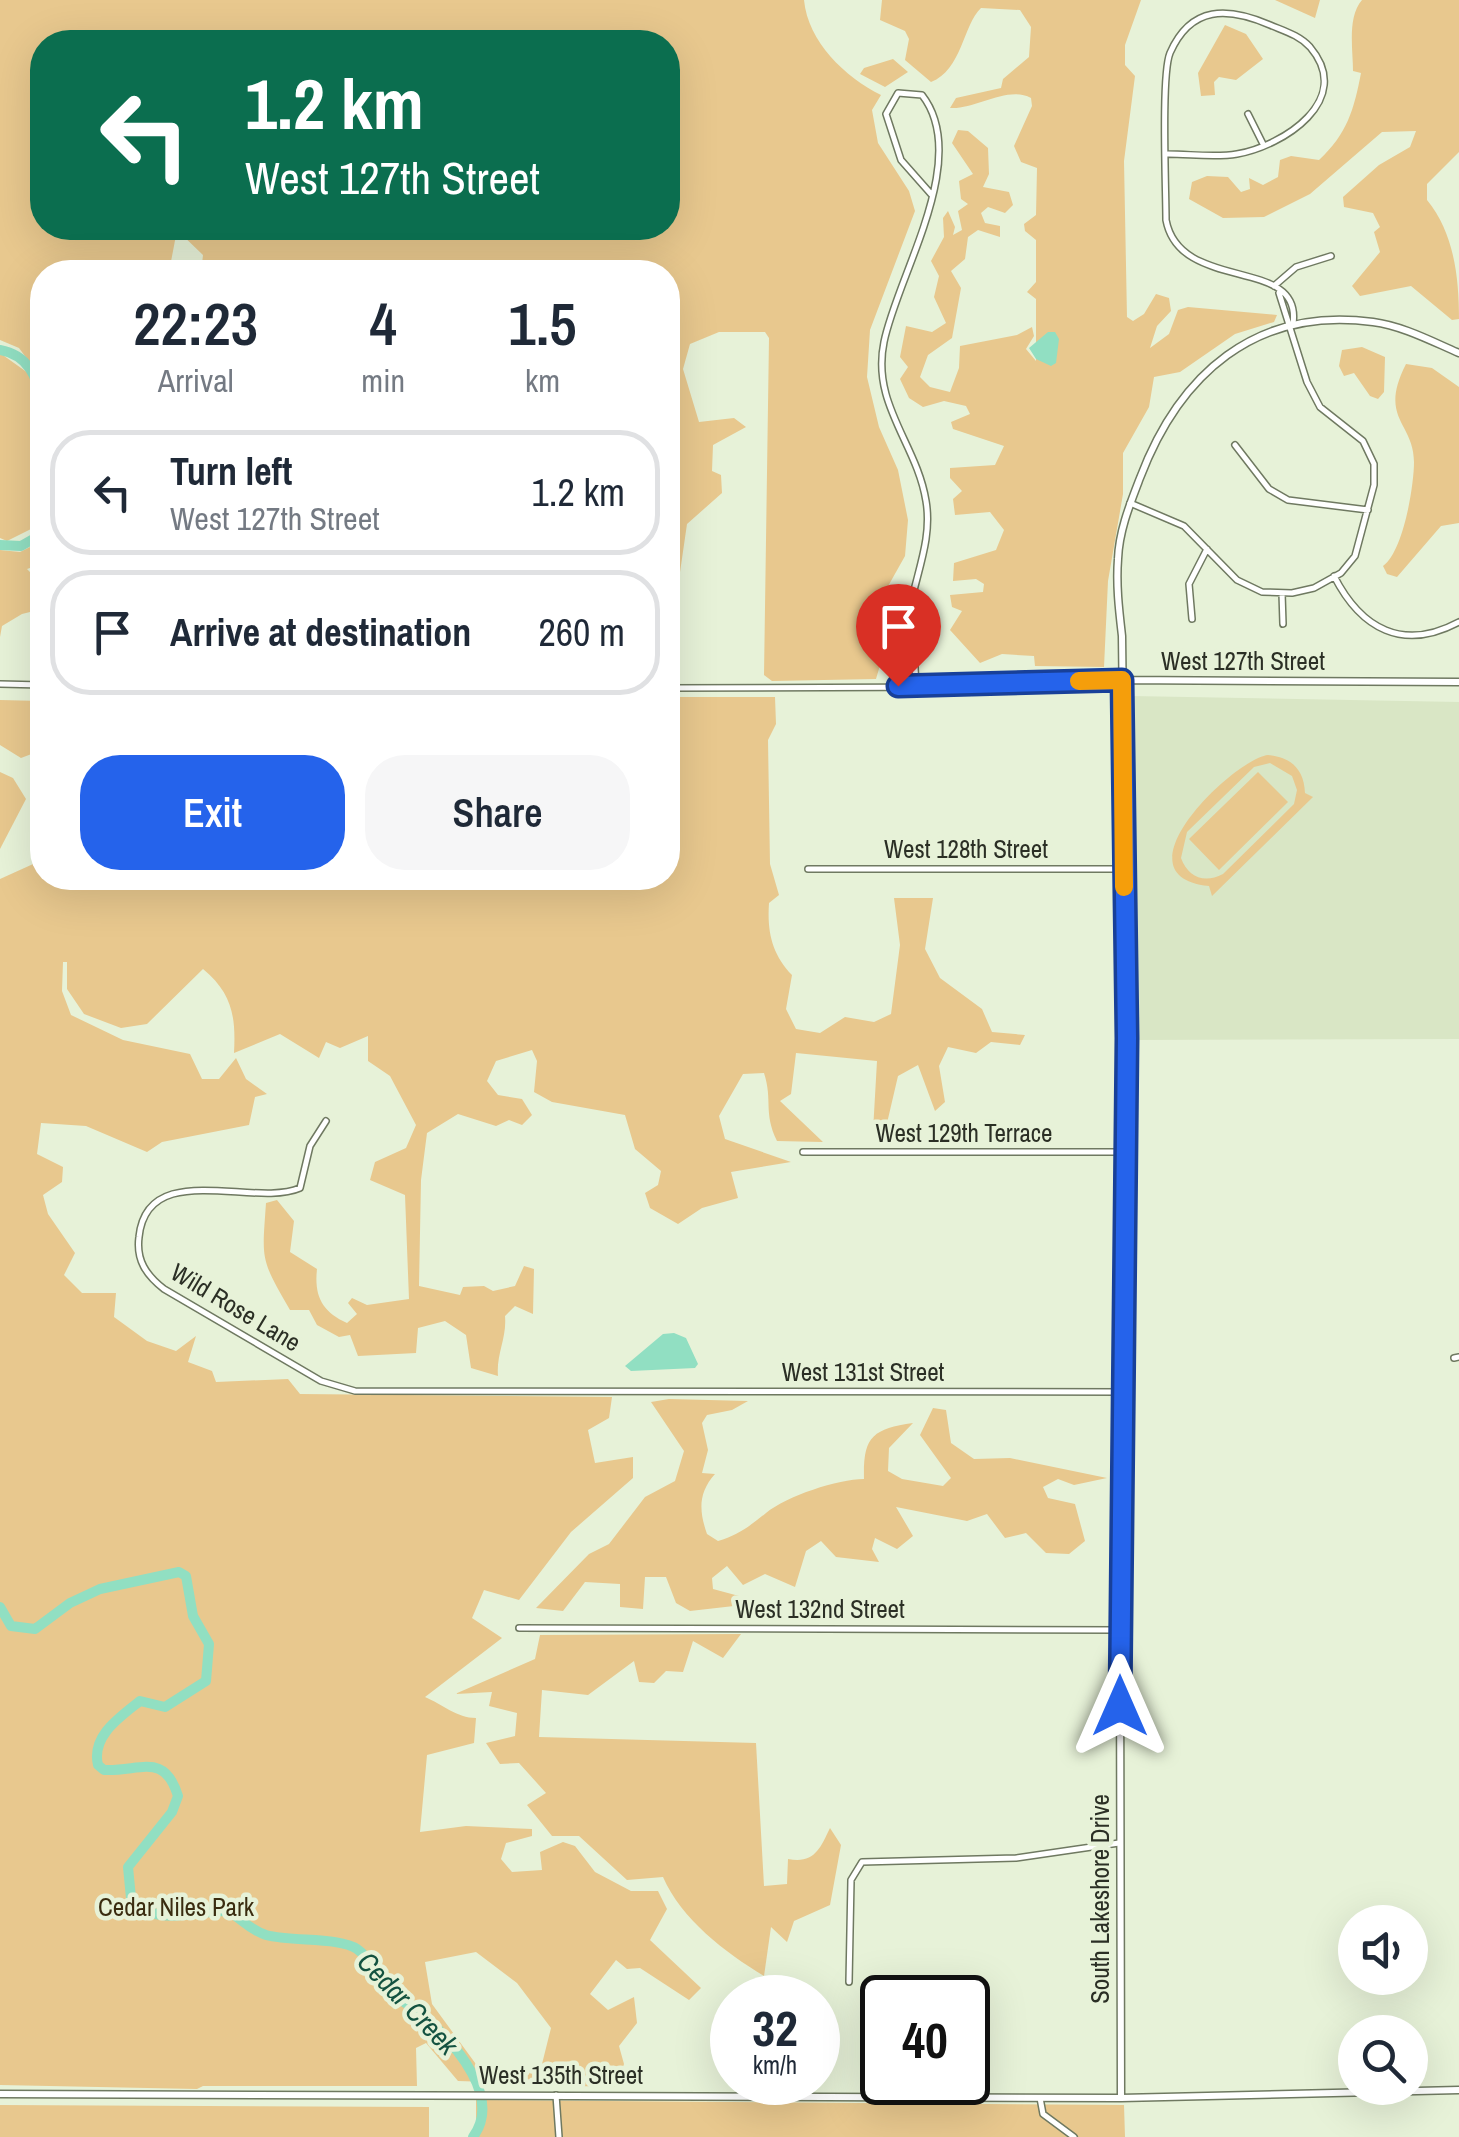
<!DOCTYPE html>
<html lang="en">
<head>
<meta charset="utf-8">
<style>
	:root { --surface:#fff; --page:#f6f6f7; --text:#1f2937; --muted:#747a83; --line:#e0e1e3; --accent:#2563eb }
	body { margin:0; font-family:"Archivo Narrow",sans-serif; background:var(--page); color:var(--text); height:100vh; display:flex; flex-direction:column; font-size:38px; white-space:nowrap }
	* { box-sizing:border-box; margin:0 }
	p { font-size:32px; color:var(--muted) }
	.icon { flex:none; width:55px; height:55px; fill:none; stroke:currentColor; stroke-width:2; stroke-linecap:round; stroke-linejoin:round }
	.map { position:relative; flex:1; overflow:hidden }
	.sheet { position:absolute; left:30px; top:260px; width:650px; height:630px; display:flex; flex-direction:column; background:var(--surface); border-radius:40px; box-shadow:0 10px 40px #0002 }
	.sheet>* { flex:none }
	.guide { position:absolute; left:30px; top:30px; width:650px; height:210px; border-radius:40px; box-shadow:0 10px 40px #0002; background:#0b6e4f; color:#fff; overflow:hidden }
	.tools { position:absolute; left:1338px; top:1905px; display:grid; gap:20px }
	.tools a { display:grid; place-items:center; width:90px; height:90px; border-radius:50%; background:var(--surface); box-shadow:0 10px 40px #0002; font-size:50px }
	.speed { position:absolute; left:710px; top:1975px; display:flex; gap:20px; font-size:50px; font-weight:700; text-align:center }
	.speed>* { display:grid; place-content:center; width:130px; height:130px; border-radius:50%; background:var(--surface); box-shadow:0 10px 40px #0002; line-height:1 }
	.speed small { font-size:25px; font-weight:400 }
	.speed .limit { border:5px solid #111; border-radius:15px; background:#fff; color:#111 }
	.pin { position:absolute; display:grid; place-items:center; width:85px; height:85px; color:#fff; margin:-102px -42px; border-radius:50% 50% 50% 0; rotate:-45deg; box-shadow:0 0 10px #0007 }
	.pin .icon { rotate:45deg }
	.me { position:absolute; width:110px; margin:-55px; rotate:0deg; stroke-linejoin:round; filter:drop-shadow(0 0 8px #0008) }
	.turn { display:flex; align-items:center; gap:35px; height:210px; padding:0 50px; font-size:45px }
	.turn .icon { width:130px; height:130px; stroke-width:2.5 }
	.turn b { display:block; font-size:70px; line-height:85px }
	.eta { display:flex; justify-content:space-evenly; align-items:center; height:170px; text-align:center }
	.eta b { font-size:60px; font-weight:600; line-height:70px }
	.primary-button { display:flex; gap:20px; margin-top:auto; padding:20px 50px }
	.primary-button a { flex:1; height:115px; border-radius:40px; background:var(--accent); color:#fff; font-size:40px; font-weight:600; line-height:115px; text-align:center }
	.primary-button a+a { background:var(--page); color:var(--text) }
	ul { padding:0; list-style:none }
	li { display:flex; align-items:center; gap:30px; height:125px; margin:0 20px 15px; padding:0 30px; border:5px solid var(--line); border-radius:40px }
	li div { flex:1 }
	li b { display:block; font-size:38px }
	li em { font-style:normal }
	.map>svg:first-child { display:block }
	.built { fill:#d9e6c5 }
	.green { fill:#e8c88e; fill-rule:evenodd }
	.water { fill:#91dfc2 }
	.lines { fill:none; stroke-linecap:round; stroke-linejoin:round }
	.river { stroke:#91dfc2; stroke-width:10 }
	.minor-casing { stroke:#6f7961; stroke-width:8 }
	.tertiary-casing { stroke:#6f7961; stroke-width:9 }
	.minor { stroke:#fff; stroke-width:5 }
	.tertiary { stroke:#fff; stroke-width:6 }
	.route-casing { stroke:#184099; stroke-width:25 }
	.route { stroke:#2563eb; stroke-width:18 }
	.slow { stroke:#f59e0b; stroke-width:18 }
	.labels { text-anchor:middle; stroke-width:9; stroke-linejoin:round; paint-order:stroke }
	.street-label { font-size:25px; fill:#2b2f25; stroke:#e7f2d8 }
	.park-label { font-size:25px; fill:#3a2c10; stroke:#e7f2d8 }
	.water-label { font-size:28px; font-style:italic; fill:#135240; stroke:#e7f2d8 }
</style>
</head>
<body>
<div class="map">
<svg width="1459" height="2137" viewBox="0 0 1459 2137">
	<rect width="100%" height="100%" fill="#e7f2d8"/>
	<path class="built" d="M 1131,696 L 1459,702 L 1459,1039 L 1132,1040 L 1127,744 Z"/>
	<path class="green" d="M 0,0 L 804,0 C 808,42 845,77 881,95 L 872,110 L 878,143 L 909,191 L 915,211 L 870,330 L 867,377 L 879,427 L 898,470 L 908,520 L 905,556 L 882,597 L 883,655 L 876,679 L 772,681 L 764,675 L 769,338 L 765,332 L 719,332 L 690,344 L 683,369 L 699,422 L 734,418 L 746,427 L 713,445 L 712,471 L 721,475 L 722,493 L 687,524 L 678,586 L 668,585 L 668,272 L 201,272 L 203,255 L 177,230 L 169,272 L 42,272 L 42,379 L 19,348 L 0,340 ZM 42,42 L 668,42 L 668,228 L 42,228 Z
		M 882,0 L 1141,0 L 1125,45 L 1125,65 L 1135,76 L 1124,161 L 1127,317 L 1133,321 L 1144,314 L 1156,294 L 1169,298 L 1171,311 L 1157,326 L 1150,348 L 1169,334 L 1178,310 L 1188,307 L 1277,315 L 1274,322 L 1235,334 L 1180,372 L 1154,377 L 1149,407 L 1123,453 L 1123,494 L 1108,581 L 1104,667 L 1035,666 L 1034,656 L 1002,654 L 980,663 L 950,630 L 962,611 L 952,607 L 950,595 L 983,592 L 984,584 L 976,579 L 953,581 L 954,563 L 996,550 L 1004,530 L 990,512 L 955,515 L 953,499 L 962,491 L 950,478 L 950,468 L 995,465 L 1004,446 L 953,429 L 951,422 L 970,414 L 966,406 L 944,401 L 923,407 L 909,398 L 900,379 L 908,367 L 900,357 L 906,326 L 932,332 L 946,323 L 934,297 L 939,276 L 931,261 L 944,237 L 943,218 L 948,211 L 955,227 L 953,235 L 962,230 L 958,211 L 968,204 L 961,199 L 959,181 L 973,174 L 952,143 L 958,130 L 968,131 L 988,148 L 989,174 L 983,187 L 1009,192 L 1013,205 L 1005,213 L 988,207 L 981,213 L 985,223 L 1000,226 L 1000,237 L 978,230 L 968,237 L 965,259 L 951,271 L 961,288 L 952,338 L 928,355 L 920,377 L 930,387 L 950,392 L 959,368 L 960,346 L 1017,335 L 1032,327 L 1034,336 L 1026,349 L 1036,361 L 1036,299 L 1027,292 L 1036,282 L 1036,240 L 1025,231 L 1024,224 L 1036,215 L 1037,168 L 1021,162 L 1014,146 L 1032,106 L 1031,98 C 1008,85 974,110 950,108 L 956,98 L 1001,88 L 1003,79 L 1029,57 L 1031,27 L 1020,10 L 981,8 C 963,25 962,70 931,82 L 905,60 L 909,39 L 905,31 L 880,20 Z
		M 1275,0 L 1320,0 L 1315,18 Z
		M 1362,0 L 1459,0 L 1459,152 L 1427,184 L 1427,200 C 1454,233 1459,277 1459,319 L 1452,320 L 1411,286 L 1360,296 L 1352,286 L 1380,252 L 1374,232 L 1380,227 L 1373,213 L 1344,207 L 1343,197 L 1379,165 L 1410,147 L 1416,131 L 1382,132 L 1310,194 L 1264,217 L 1223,218 L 1189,199 L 1192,182 L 1207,176 L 1228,177 L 1241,192 L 1250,189 L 1249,178 L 1263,185 L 1278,177 L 1280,160 L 1291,156 L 1319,160 C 1347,134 1354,110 1361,73 L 1353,71 C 1353,50 1347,17 1362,0 Z
		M 1225,25 L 1246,34 L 1263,59 L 1236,80 L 1219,77 L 1214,82 L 1215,95 L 1201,96 L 1198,73 Z
		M 893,59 L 908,72 L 885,87 L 860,74 L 864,68 Z
		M 1362,347 L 1385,357 L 1384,392 L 1378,399 L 1370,396 L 1354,373 L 1344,376 L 1339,366 L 1342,350 Z
		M 0,353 L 42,383 L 42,518 L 39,525 L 7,541 L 0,538 Z
		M 1406,364 L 1432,368 L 1459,387 L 1459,523 L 1441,526 L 1397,577 L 1387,574 L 1383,566 C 1403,552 1414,487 1414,462 C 1414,422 1378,419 1406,364 Z
		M 42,541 L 42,564 L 27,569 L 42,584 L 42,609 L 22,614 L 2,626 L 0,637 L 0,550 L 20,552 Z
		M 668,697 L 775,697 L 776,724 L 768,740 L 770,864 L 779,895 L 769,903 C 767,932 772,954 792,975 L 786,1009 L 796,1029 L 820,1033 L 845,1017 L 874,1022 L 891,1014 L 900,945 L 894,898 L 933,898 L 925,949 L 940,978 L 982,1009 L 992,1032 L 1025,1035 L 1020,1045 L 991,1042 L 976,1053 L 948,1047 L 939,1066 L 945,1102 L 935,1111 L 918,1065 L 898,1076 L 884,1136 L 873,1131 L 877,1061 L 796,1053 L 791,1094 L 780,1101 L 823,1142 L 777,1141 C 763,1112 773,1101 764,1073 L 743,1074 L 719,1116 L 725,1139 L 791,1162 L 731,1172 L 738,1198 L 702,1208 L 678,1224 L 650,1208 L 645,1193 L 658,1185 L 661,1171 L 635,1149 L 625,1115 L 552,1102 L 534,1092 L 537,1061 L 532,1050 L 496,1061 L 487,1081 L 498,1095 L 522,1099 L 532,1115 L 522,1125 L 509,1120 L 496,1126 L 458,1114 L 427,1133 L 421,1180 L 419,1286 L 460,1295 L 463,1287 L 484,1286 L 493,1291 L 515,1286 L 524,1266 L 534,1269 L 533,1314 L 515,1306 L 505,1316 C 507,1338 496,1354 498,1376 L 471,1368 L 466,1335 L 445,1321 L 418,1328 L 416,1353 L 358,1356 L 350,1335 L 339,1337 L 317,1325 L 309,1310 L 290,1310 C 260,1258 262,1261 266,1203 L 277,1200 L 294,1221 L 290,1252 L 317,1269 C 314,1296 322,1312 347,1323 L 357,1314 L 348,1303 L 352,1298 L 367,1305 L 409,1299 L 405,1195 L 370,1180 L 375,1162 L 406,1148 L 416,1125 L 390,1076 L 368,1061 L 368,1036 L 340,1048 L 326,1042 L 319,1058 L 280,1034 L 234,1053 C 236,1016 232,993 203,969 L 147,1024 L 121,1028 L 84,1014 L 67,989 L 67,962 L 63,962 L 62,991 L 71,1015 L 123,1040 L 190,1054 L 202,1079 L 219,1079 L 236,1058 L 246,1079 L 267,1094 L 255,1097 L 249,1125 L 162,1142 L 147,1152 L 86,1126 L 41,1123 L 37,1154 L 63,1167 L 62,1182 L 43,1195 L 48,1214 L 75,1253 L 64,1275 L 82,1293 L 116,1293 L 114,1317 L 147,1341 L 176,1351 L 196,1336 L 188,1362 L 212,1371 L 216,1382 L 288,1379 L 300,1394 L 612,1397 L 609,1418 L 588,1430 L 595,1463 L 633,1457 L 633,1478 L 571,1532 L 519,1600 L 484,1590 L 472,1618 L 502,1638 L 425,1697 C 442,1704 457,1718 476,1718 L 474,1743 L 427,1755 L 420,1832 L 466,1826 L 532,1829 L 532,1836 L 506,1843 L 501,1859 L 512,1872 L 542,1870 L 540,1852 L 563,1842 L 575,1846 L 595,1872 L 631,1891 L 658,1891 L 667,1909 L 650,1940 L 701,1988 L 689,2000 L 640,1968 L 627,1969 L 616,1960 L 590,1994 L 608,2010 L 634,1997 L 637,2023 L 619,2046 L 624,2064 L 616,2087 L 502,2084 L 502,2074 L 540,2072 L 551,2028 L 517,1983 L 476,1952 L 425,1962 L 432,2004 L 489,2082 L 458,2081 L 426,2043 L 416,2048 L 417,2086 L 203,2086 L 197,2089 L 0,2085 L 0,879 L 42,860 L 42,878 L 668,878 L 671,773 Z
		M 0,700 L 42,701 L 42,750 L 21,758 L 0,745 Z
		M 1268,755 C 1291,757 1304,769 1305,793 L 1313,797 L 1212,896 L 1209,886 C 1112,876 1234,759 1268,755 ZM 1270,763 L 1292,776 L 1297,790 L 1294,804 L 1223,874 C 1204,884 1188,877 1181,858 L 1187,832 L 1254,767 Z
		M 0,772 L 13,778 L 26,799 L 0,849 Z
		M 1258,772 L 1288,802 L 1219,870 L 1189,839 Z
		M 669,1399 L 748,1401 L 732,1410 L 707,1415 L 702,1423 L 708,1450 L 702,1473 L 715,1474 C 698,1493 699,1511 707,1534 L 718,1541 C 738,1535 750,1526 766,1513 C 787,1496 838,1479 864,1479 C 863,1437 872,1429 913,1423 L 889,1448 L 888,1471 L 902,1479 L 943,1486 L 951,1478 L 920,1435 L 933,1408 L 946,1410 L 951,1443 L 974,1459 L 1010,1458 L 1107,1478 L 1074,1485 L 1058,1479 L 1043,1487 L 1048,1498 L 1075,1504 L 1085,1541 L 1069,1554 L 1046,1553 L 1026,1533 L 1005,1538 L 987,1514 L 967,1521 L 896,1507 L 913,1536 L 897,1549 L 875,1538 L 872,1549 L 879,1562 L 836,1557 L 821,1541 L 806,1551 L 795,1587 L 765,1574 L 743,1585 L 727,1566 L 712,1578 L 713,1589 L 739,1596 L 734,1606 L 690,1611 L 676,1603 L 666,1577 L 645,1577 L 643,1609 L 620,1607 L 620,1584 L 585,1582 L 563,1611 L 536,1608 L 589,1554 L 609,1544 L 645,1497 L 675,1481 L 684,1451 L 651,1402 Z
		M 741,1634 L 723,1658 L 693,1641 L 683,1672 L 666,1671 L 654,1683 L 639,1682 L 634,1661 L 588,1695 L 542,1690 L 539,1737 L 756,1743 L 764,1886 L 787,1884 L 788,1859 C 814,1864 820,1849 830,1828 L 841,1845 L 830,1905 L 794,1921 L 787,1942 L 771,1927 L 764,1976 C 726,1953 681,1919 663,1877 L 627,1880 L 579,1836 L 552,1836 L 527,1805 L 546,1793 L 519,1763 L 500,1764 L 486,1743 L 515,1736 L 517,1713 L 489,1706 L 492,1692 L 455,1694 L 535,1659 L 540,1635 Z
		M 476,2100 L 1124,2105 L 1125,2137 L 476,2137 Z
		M 0,2105 L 429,2107 L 429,2137 L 0,2137 Z"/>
	<path class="water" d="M 1048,332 L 1055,332 L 1059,339 L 1056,363 L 1051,366 L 1036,359 L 1029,348 Z
		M 674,1333 L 686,1338 L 698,1364 L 695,1368 L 631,1371 L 625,1366 L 663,1334 Z"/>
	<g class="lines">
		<path class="river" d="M 0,350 C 28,355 37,377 42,401
			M 0,545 L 21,546 L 42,534
			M 0,1607 L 11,1626 L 35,1629 L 70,1603 L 100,1589 L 179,1572 L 186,1576 L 193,1616 L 209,1644 L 206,1681 L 165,1707 L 140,1701 C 120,1717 91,1736 98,1765 L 104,1770 C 140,1772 164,1751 178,1796 L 172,1812 L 128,1867 L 131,1898 C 156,1929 197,1910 228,1911 C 242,1919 248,1929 266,1935 C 292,1942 340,1937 357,1949 C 371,1958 373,1975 384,1986 C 396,1999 414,2007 427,2019 C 457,2046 502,2098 473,2137"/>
		<g class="minor-casing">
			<path id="minor" d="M 1248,114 L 1263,144
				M 1168,154 C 1190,154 1215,158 1237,154 C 1283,146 1355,100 1310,47 C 1299,35 1284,31 1270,25 C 1228,7 1191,5 1170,53 C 1161,75 1166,189 1166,220 C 1180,294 1303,255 1293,324
				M 1274,286 L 1296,267 L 1331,256
				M 1235,445 L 1269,489 L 1288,500 L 1368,510
				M 1130,503 L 1184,526 L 1237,580 L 1262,592 L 1292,593 L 1314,588 L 1341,573 L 1355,556 L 1374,485 L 1374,464 L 1363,441 L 1320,407 L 1307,382 L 1279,293
				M 1334,576 C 1361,629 1403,652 1459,622
				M 1282,593 L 1283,624
				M 1192,619 L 1189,584 L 1207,549
				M 907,635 C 908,588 934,547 926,501 C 917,444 871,404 884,342 C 897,276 972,159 922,95 L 898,93 L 886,114 L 901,160 L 931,194
				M 0,684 L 42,685
				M 897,685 L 898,650 L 907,635 L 914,649 L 916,687
				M 668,688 L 955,687 L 1122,680
				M 808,869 L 1124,869
				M 326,1121 L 310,1146 L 300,1188 C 254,1208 147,1158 139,1237 C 136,1260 146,1275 164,1289 L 321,1381 L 355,1391 L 1123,1392
				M 803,1152 L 1125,1152
				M 1454,1358 L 1459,1357
				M 519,1628 L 1120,1630
				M 849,1982 L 851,1880 L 862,1862 L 1016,1858 L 1119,1843
				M 556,2095 L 559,2137
				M 1040,2098 L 1043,2114 L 1074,2137"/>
		</g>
		<g class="tertiary-casing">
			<path id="tertiary" d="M 1122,680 L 1459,682
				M 0,2094 L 1121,2098 L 1459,2090
				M 1121,2098 L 1120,1653 L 1127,1038 L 1122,636 C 1119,610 1116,585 1118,559 C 1119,531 1130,504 1140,478 C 1179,375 1255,306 1373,322 C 1403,326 1431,341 1459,353"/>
		</g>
		<use href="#minor" class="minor"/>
		<use href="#tertiary" class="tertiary"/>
	</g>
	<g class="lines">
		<g class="route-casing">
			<path id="route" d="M 898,686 L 1122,680 L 1127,1038 L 1120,1706"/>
		</g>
		<use href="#route" class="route"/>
		<path class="slow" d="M 1079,681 L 1122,680 L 1124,887"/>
	</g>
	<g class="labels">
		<g class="street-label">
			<text x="1243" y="670">West 127th Street</text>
			<text x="966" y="858">West 128th Street</text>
			<text x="964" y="1142">West 129th Terrace</text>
			<text transform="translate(236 1307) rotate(31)" y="9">Wild Rose Lane</text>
			<text x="863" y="1381">West 131st Street</text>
			<text x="820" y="1618">West 132nd Street</text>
			<text transform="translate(1100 1899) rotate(-90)" y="9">South Lakeshore Drive</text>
			<text x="561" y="2084">West 135th Street</text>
		</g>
		<g class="park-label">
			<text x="176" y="1916">Cedar Niles Park</text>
		</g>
		<g class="water-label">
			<text transform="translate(408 2003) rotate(46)" y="10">Cedar Creek</text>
		</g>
	</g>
</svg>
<div class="tools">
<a><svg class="icon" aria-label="sound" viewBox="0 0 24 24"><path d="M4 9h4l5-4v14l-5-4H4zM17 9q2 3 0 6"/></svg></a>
<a><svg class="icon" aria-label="search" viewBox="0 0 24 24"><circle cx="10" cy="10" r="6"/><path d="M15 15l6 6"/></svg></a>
</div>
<div class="speed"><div>32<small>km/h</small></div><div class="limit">40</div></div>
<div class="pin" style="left:898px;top:686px;background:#d93025"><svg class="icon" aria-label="arrive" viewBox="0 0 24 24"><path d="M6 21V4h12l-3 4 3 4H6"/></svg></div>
<svg class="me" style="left:1120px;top:1706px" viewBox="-20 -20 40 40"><path d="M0-17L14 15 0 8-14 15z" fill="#2563eb" stroke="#fff" stroke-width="4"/></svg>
<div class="guide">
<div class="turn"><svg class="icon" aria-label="left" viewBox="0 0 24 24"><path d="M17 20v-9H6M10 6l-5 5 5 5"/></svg><div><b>1.2 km</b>West 127th Street</div></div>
</div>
<section class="sheet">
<div class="eta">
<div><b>22:23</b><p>Arrival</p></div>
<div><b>4</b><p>min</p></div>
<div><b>1.5</b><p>km</p></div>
</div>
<ul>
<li><svg class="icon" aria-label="left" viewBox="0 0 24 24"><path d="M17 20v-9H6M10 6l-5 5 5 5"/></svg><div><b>Turn left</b><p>West 127th Street</p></div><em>1.2 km</em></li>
<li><svg class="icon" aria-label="arrive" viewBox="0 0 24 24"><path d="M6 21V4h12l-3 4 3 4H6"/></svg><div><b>Arrive at destination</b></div><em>260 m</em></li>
</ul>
<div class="primary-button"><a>Exit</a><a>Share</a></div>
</section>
</div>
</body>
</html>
